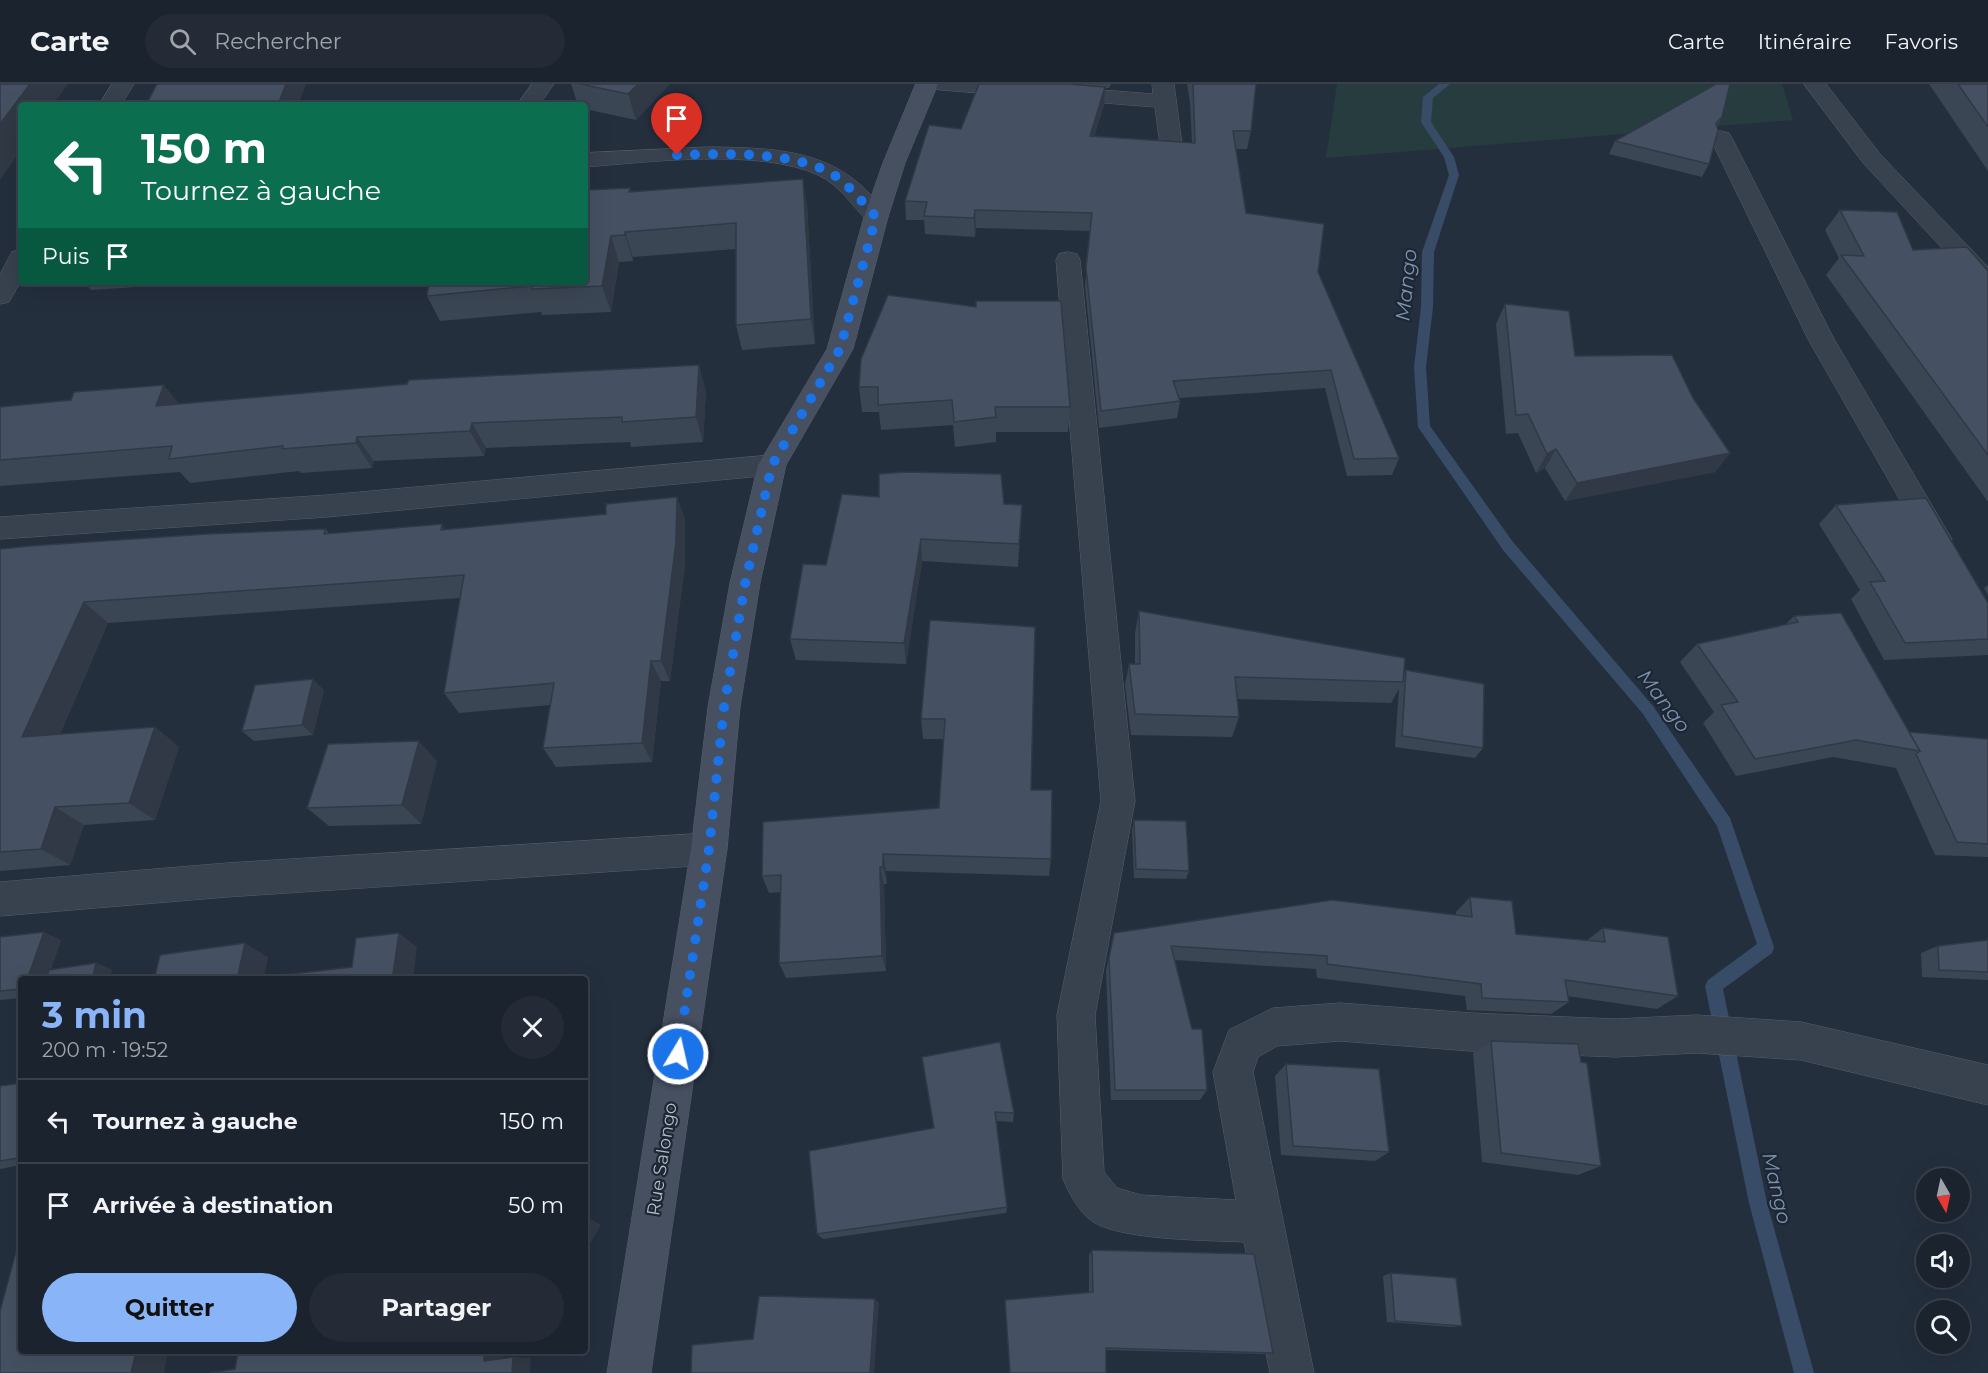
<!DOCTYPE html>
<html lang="fr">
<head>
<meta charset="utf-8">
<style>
	:root { --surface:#1b232e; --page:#242b36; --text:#f1f3f6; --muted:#a0a4aa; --line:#39404a; --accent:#8ab4f8 }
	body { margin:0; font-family:Montserrat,sans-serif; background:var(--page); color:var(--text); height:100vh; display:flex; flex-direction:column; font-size:22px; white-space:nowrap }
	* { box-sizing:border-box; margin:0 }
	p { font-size:20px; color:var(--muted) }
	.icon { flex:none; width:33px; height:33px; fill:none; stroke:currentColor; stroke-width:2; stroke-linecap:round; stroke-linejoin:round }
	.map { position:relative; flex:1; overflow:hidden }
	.panel { position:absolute; left:18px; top:892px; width:570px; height:378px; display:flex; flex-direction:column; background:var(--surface); border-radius:6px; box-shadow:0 6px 24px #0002,0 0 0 2px var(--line) }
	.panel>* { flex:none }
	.guide { position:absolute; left:18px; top:18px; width:570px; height:183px; border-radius:6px; box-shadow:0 6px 24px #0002,0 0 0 2px var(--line); background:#0b6e4f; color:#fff; overflow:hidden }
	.needle { width:39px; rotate:171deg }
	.tools { position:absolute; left:1916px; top:1084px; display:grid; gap:12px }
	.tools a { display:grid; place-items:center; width:54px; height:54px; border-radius:50%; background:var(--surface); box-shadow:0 6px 24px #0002,0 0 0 2px var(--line); font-size:30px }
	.pin { position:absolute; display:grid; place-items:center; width:51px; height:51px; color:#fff; margin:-62px -26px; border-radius:50% 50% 50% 0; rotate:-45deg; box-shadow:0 0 6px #0007 }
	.pin .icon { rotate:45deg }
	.me { position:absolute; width:66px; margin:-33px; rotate:9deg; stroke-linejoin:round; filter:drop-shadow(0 0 4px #0008) }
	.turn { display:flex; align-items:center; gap:21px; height:126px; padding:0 24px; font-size:27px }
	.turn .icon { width:78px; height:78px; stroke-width:2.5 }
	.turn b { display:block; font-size:42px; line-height:51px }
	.then { display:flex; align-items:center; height:57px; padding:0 24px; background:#0003; gap:12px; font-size:22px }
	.round { display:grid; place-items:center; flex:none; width:63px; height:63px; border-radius:32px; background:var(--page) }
	.headline { display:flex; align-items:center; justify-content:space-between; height:102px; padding:0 24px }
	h1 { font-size:36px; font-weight:700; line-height:45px; color:var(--accent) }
	.action { display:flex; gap:12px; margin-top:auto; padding:12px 24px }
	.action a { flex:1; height:69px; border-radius:36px; background:var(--accent); color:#111; font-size:24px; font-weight:700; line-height:69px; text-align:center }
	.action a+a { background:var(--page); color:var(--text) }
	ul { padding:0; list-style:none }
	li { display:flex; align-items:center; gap:18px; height:84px; padding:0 24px; border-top:2px solid var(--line) }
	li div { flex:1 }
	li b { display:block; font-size:22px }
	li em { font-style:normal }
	header { display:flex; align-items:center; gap:36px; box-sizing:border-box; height:84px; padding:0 30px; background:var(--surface); border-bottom:2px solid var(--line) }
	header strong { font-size:28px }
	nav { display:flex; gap:33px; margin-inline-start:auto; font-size:21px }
	.search { width:420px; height:54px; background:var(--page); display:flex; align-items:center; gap:15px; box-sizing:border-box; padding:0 21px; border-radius:33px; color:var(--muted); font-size:22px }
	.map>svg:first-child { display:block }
	.green { fill:#263c3f }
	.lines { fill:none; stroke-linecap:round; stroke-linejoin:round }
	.stream { fill:#394c67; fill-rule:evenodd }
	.street-casing { stroke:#565f6c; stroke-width:1 }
	.secondary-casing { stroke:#565f6c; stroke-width:1 }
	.street { fill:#38414e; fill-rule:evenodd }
	.secondary { fill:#465061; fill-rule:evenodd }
	.wall { fill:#3b4654 }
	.shaded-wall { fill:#303945 }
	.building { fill:#455162; stroke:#303945; stroke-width:1.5 }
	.route { stroke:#1a73e8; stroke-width:10; stroke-dasharray:0 18 }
	.labels { text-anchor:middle; stroke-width:4.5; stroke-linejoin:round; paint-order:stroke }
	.street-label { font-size:18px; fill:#b4bcc9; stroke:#1d2633 }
	.water-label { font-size:20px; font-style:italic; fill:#7c92b1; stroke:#1d2633 }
</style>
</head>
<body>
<header>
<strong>Carte</strong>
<div class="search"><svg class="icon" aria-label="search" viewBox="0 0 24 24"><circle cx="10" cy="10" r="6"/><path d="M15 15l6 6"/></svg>Rechercher</div>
<nav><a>Carte</a><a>Itinéraire</a><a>Favoris</a></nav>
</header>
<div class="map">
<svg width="1988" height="1289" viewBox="0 0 1988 1289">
	<rect width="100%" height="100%" fill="#242f3e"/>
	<path class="green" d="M 1337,0 L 1782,0 L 1793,36 L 1326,74 Z"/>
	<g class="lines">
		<path class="stream" d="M 1439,0 L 1450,0 L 1433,14 L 1431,38 L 1454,73 L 1459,91 L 1434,168 L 1433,223 L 1426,283 L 1430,342 L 1513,458 L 1653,622 L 1730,734 L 1774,863 L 1772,869 L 1723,905 L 1767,1119 L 1814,1289 L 1794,1289 L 1749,1119 L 1705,902 L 1708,896 L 1757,860 L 1717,742 L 1643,630 L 1503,466 L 1418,343 L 1414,283 L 1421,223 L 1422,168 L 1449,91 L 1444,73 L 1421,38 L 1423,13 Z"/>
		<g class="street-casing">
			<path id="street" d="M 112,0 L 134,0 L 121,21 L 99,21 Z
				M 532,0 L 554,0 L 539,21 L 517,21 Z
				M 930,0 L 1026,0 L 1153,10 L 1152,0 L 1174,0 L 1182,61 L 1179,66 L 1163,66 L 1160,61 L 1155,23 L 941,6 L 933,5 Z
				M 1804,0 L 1826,0 L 1880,70 L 1988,183 L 1988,206 L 1979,204 L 1864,80 Z
				M 1721,47 L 1729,49 L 1732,54 L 1834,255 L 1947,447 L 1952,455 L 1947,463 L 1937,466 L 1927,463 L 1808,255 L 1710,54 L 1713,49 Z
				M 708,63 C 782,64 843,65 888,133 L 884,138 L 876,140 L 868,138 C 853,122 838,100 818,91 C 760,64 649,78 585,83 L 585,69 Z
				M 21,166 L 21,197 L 9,218 L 0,220 L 0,190 L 12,168 Z
				M 1068,168 L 1077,170 L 1080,176 L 1135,717 L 1095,931 L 1104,1088 L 1117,1104 L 1141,1111 L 1236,1116 L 1213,988 L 1229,946 L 1273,924 L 1340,919 L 1471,929 L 1616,935 L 1697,931 L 1801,938 L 1988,981 L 1988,1021 L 1801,976 L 1697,969 L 1616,973 L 1471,967 L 1340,957 L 1277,962 L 1258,973 L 1253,988 L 1314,1289 L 1270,1289 L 1244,1158 C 1210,1156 1112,1157 1088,1134 C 1077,1124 1069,1109 1063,1095 L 1057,931 L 1101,717 L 1056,176 L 1059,170 Z
				M 772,371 L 782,374 L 786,381 L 782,388 L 772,391 L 327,433 L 0,455 L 0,433 L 327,411 Z
				M 709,749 L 721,754 L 727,765 L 721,776 L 709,781 L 227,813 L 0,832 L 0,798 L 227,779 Z"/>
		</g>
		<g class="secondary-casing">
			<path id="secondary" d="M 916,0 L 938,0 L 905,79 L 888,133 L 853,265 L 786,381 L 760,499 L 740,623 L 727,765 L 651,1289 L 607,1289 L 691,765 L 708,623 L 730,499 L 758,381 L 827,265 L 864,133 L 883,79 Z"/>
		</g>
		<use href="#street" class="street"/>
		<use href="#secondary" class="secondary"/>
	</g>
	<path class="wall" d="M 571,0 L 670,0 L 636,36 L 585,25 L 585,21 L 578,21 Z
		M 979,0 L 1111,0 L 1109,4 L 1105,4 L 1104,21 L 1094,52 L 1192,59 L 1190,18 L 1187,0 L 1256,0 L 1251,47 L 1247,65 L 1236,65 L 1246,129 L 1318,188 L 1399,374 L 1392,391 L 1347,392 L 1325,304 L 1179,314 L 1180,317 L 1177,334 L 1099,344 L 1085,202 L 1090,147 L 976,144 L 975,153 L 925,150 L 924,136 L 906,136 L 905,117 L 961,45 Z
		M 1929,0 L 1988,0 L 1988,87 Z
		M 1722,33 L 1717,42 L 1709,80 L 1702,93 L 1609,70 L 1615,57 Z
		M 630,104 L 631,108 L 807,121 L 815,260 L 742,266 L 736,241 L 736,165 L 633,173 L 633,177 L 619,178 L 611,228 L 542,231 L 541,228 L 440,237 L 427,212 Z
		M 1840,126 L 1913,166 L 1988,187 L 1988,418 L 1826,191 L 1839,174 L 1825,146 Z
		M 84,198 L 211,198 L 91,206 Z
		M 1505,220 L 1575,272 L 1693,314 L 1730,369 L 1715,388 L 1565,417 L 1545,384 L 1536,389 L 1518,349 L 1506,350 L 1496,240 Z
		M 861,275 L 1070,323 L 1068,348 L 996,348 L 996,358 L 955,363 L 953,341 L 881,346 L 879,328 L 862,328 L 859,303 Z
		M 706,307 L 703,358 L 631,363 L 630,358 L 486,364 L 484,372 L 374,377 L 372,384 L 301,389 L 299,387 L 190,399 L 180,388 L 0,402 L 0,323 L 179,320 Z
		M 1004,420 L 1021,444 L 1018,483 L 922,477 L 906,580 L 796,576 L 790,555 L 826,481 Z
		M 1836,421 L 1988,519 L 1988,571 L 1884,576 L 1851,515 L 1860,506 L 1819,440 Z
		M 685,435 L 685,480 L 670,597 L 661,597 L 652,678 L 556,683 L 543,664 L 550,621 L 459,629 L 444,609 L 460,514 L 108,539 L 60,650 L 155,643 L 179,663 L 155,736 L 84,741 L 70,781 L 0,787 L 0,465 L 326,445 L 329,450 L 446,446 Z
		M 1988,501 L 1988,511 L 1984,504 Z
		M 1139,527 L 1404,589 L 1406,586 L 1483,664 L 1475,674 L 1395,663 L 1399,605 L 1391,619 L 1238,615 L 1239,633 L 1232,653 L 1131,651 L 1125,601 L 1129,580 L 1135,580 L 1135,549 Z
		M 1794,532 L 1909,648 L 1988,655 L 1988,773 L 1935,771 L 1896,684 L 1833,673 L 1736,692 L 1703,639 L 1714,628 L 1680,578 L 1697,560 L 1786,540 Z
		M 930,536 L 1031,706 L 1051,775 L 1049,792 L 886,787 L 887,800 L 884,800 L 886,887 L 786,894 L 779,879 L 781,808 L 769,809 L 762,792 L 939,724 L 944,655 L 923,655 L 921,635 Z
		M 324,606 L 313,651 L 254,657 L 242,647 Z
		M 437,677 L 421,740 L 329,742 L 307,724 Z
		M 1134,736 L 1189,787 L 1186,795 L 1134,794 L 1132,746 Z
		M 1470,813 L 1516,850 L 1586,857 L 1603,844 L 1678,912 L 1657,925 L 1567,912 L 1569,918 L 1551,930 L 1467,926 L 1465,912 L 1317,894 L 1316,885 L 1175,876 L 1207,1006 L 1200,1016 L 1111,1016 L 1106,887 L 1114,849 L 1456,831 L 1456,828 Z
		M 0,853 L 61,856 L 51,885 L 96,879 L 112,886 L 21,896 L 21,914 L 0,916 Z
		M 1988,856 L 1988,896 L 1922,893 L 1921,869 L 1938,862 Z
		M 1491,957 L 1601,1082 L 1578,1091 L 1482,1078 L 1473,969 Z
		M 922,973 L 1014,1029 L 1013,1038 L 996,1037 L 1007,1123 L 1006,1129 L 823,1155 L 817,1150 L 934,1044 Z
		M 1286,980 L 1389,1068 L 1375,1077 L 1281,1071 L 1275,992 Z
		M 21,999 L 21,1081 L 0,1085 L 0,1002 Z
		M 1092,1166 L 1273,1269 L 1263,1270 L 1106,1266 L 1106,1289 L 1010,1289 L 1005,1216 L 1089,1208 L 1089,1171 Z
		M 1391,1189 L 1462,1242 L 1452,1243 L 1387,1238 L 1383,1192 Z"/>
	<path class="shaded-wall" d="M 30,0 L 68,0 L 53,21 L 21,21 L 21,66 L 0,96 L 0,40 Z
		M 286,0 L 306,0 L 298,21 L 278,21 Z
		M 638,0 L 670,0 L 636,36 L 628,10 Z
		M 1105,3 L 1104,21 L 1089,70 L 1090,52 Z
		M 803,95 L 807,121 L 815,260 L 811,235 Z
		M 975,126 L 976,144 L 975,153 L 974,134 Z
		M 625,148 L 633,173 L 633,177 L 625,151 Z
		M 611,152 L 619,178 L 611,228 L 602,202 Z
		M 699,281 L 706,307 L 703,358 L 696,333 Z
		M 164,301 L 184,326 L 156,322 Z
		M 472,339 L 486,364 L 484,372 L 470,347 Z
		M 357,353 L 374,377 L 372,384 L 356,359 Z
		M 1556,365 L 1545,384 L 1536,389 L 1547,370 Z
		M 1730,369 L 1715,388 L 1565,417 L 1577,399 Z
		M 677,413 L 685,435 L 685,480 L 670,597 L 661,577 Z
		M 1022,421 L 1021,444 L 1018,483 L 1019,460 Z
		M 442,440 L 457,462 L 441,446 Z
		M 921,455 L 922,477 L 906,580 L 904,559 Z
		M 84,518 L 108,539 L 50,672 L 22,653 Z
		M 651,577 L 661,597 L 652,678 L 642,659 Z
		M 313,595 L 324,606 L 313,651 L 302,641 Z
		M 155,643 L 179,663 L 155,736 L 129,719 Z
		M 419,657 L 437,677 L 421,740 L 402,721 Z
		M 55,723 L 84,741 L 70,781 L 41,765 Z
		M 883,770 L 886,787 L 887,800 L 883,783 Z
		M 880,783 L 884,800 L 886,887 L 882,872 Z
		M 44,848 L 61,856 L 47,896 L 27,896 Z
		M 399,849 L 417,863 L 413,896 L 392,896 Z
		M 245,859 L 268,873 L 264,896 L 237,896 Z
		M 96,879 L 112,886 L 110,896 L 92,896 Z
		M 585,1132 L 601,1141 L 585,1168 Z
		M 875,1215 L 879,1219 L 874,1289 L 870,1289 Z
		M 82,1268 L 116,1268 L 81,1271 Z
		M 136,1268 L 168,1268 L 164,1289 L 131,1289 Z
		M 484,1268 L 503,1268 L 503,1279 L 484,1277 Z
		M 513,1273 L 531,1274 L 530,1289 L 512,1289 Z"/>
	<path class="building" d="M 0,0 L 30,0 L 0,40 Z
		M 157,0 L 286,0 L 278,21 L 146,21 Z
		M 580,0 L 638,0 L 628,10 Z
		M 979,0 L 1069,0 L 1105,3 L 1090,52 L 1195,59 L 1193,0 L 1256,0 L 1251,47 L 1233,47 L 1246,129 L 1324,140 L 1318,188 L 1399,374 L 1354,375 L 1331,286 L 1173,297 L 1180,317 L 1101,327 L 1086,184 L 1092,129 L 975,126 L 974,134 L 924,132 L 927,118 L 905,117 L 929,41 L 961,45 Z
		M 1716,0 L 1730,0 L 1722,33 L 1716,39 L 1718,46 L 1709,80 L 1615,57 Z
		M 1958,0 L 1988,0 L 1988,43 Z
		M 803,95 L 811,235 L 736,241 L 736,139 L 625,148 L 625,151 L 611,152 L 602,202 L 532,205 L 532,202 L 427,212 L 429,198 L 585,198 L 585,106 L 630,104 L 629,108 Z
		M 1840,126 L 1897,128 L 1913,166 L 1967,163 L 1988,187 L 1988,371 L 1841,171 L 1864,172 Z
		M 888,211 L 976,223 L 976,217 L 1061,217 L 1070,323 L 995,323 L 996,333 L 954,338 L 952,316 L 878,321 L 878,303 L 859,303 L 861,275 Z
		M 1505,220 L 1569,227 L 1575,272 L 1672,271 L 1693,314 L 1730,369 L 1577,399 L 1556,365 L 1547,370 L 1528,330 L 1516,331 Z
		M 699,281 L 696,333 L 622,338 L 622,333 L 472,339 L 470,347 L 357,353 L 356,359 L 282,365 L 283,362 L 169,375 L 172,362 L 0,376 L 0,323 L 71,316 L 74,308 L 164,301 L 156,322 L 407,300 L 409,296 Z
		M 905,388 L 1001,390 L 1004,420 L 1022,421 L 1019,460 L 921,455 L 904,559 L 790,555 L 803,480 L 826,481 L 842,410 L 879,413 L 879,390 Z
		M 677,413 L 676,458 L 661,577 L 651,577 L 642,659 L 543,664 L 554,599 L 444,609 L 464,491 L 84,518 L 22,653 L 155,643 L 129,719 L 55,723 L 41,765 L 0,768 L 0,465 L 29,462 L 207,450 L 326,445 L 324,450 L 442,440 L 441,446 L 606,430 L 606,420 Z
		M 1926,414 L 1988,519 L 1988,555 L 1905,559 L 1870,498 L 1885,497 L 1836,421 Z
		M 1139,527 L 1405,574 L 1403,598 L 1235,593 L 1239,633 L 1135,630 L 1129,580 L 1140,580 Z
		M 1841,529 L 1920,667 L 1856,656 L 1755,675 L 1721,621 L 1738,618 L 1697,560 L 1798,538 L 1794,532 Z
		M 930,536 L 1035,543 L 1031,706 L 1052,706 L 1051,775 L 883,770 L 883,783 L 880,783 L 882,872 L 779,879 L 781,791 L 762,792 L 763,738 L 939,724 L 945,635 L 921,635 Z
		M 1406,586 L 1484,600 L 1483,664 L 1402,652 Z
		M 313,595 L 302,641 L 242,647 L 255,601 Z
		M 1909,648 L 1988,655 L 1988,760 L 1957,758 L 1916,670 L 1920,667 Z
		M 419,657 L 402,721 L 307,724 L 328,660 Z
		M 1134,736 L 1186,737 L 1189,787 L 1136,785 Z
		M 1470,813 L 1512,817 L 1516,850 L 1605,858 L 1603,844 L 1668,853 L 1678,912 L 1565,896 L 1569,918 L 1482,914 L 1481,900 L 1327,880 L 1327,872 L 1171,862 L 1192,945 L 1202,945 L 1207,1006 L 1115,1006 L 1109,874 L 1114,849 L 1332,816 L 1472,833 Z
		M 44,848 L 27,896 L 21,896 L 21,905 L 0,907 L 0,853 Z
		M 399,849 L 392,896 L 238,896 L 352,883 L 356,854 Z
		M 1988,856 L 1988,888 L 1939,886 L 1938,862 Z
		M 245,859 L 237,896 L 154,896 L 160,871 Z
		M 96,879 L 92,896 L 46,896 L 49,886 Z
		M 1491,957 L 1578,960 L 1581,978 L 1587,979 L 1601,1082 L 1501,1069 Z
		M 1000,958 L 1014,1029 L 995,1028 L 1007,1123 L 817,1150 L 809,1067 L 934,1044 L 922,973 Z
		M 1286,980 L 1379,985 L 1389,1068 L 1293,1062 Z
		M 21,999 L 21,1065 L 18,1074 L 0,1077 L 0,1002 Z
		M 21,1149 L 21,1268 L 82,1268 L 81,1271 L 99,1268 L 136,1268 L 131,1289 L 0,1289 L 0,1227 Z
		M 1092,1166 L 1254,1170 L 1273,1269 L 1106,1264 L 1106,1289 L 1010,1289 L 1005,1216 L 1093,1208 Z
		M 1391,1189 L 1456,1194 L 1462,1242 L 1395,1237 Z
		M 759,1212 L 875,1215 L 870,1289 L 691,1289 L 692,1261 L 753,1255 Z
		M 238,1268 L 484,1268 L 484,1277 L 513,1273 L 512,1289 L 209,1289 L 235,1285 Z"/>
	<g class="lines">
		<path class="route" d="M 677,71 C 724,70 781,67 825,86 C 845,95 861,117 876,133 L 840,265 L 772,381 L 745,500 L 724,623 L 709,765 L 678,970"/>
	</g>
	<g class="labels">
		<g class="street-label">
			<text transform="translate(662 1075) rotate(-81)" y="6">Rue Salongo</text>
		</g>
		<g class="water-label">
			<text transform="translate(1406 201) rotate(-84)" y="7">Mango</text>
			<text transform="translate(1664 617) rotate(53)" y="7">Mango</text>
			<text transform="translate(1777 1104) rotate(77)" y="7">Mango</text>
		</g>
	</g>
</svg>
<div class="tools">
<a><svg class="needle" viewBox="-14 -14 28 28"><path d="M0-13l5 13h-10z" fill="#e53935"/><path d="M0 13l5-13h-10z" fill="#a0a4aa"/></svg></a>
<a><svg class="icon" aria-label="sound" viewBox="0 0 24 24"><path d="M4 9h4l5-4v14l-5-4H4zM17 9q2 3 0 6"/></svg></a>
<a><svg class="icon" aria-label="search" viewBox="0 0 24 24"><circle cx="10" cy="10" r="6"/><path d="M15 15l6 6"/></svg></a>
</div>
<div class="pin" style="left:677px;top:71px;background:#d93025"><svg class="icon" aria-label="arrive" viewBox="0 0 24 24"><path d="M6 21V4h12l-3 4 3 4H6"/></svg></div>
<svg class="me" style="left:678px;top:970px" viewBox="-20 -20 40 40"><circle r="17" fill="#1a73e8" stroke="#fff" stroke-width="3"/><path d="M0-11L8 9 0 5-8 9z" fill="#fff"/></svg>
<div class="guide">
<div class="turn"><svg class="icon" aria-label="left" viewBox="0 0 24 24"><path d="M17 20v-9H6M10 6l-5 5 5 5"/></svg><div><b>150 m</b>Tournez à gauche</div></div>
<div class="then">Puis<svg class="icon" aria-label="arrive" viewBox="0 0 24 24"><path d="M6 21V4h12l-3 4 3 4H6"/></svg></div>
</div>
<section class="panel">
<div class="headline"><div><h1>3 min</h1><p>200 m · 19:52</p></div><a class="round"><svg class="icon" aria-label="close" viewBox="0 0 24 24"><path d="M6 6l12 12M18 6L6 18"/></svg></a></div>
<ul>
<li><svg class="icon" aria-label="left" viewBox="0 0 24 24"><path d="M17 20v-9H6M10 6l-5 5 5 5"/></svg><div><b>Tournez à gauche</b></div><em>150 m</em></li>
<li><svg class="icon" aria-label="arrive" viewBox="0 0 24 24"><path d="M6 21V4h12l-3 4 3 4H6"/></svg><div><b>Arrivée à destination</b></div><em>50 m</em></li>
</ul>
<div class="action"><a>Quitter</a><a>Partager</a></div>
</section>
</div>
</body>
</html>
